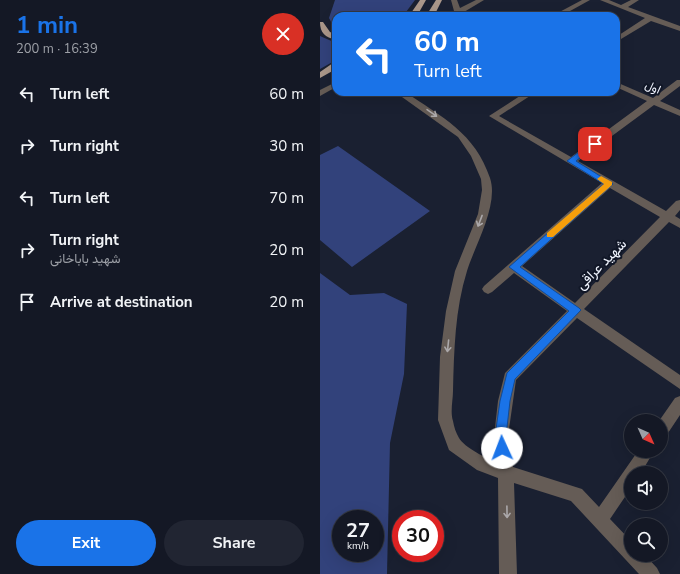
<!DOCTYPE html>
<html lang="en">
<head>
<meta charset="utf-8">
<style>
	:root { --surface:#141825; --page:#212532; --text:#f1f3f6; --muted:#9da0a7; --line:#333742; --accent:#1a73e8 }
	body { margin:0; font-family:"Nunito Sans",Vazirmatn,sans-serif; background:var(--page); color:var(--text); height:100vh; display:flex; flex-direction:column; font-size:15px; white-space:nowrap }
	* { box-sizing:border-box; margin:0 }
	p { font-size:13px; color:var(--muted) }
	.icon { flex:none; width:22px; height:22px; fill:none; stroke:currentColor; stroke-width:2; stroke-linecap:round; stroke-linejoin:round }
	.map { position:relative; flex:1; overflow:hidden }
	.side { display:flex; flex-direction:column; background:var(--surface); width:320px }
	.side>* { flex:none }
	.guide { position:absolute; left:12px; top:12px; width:288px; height:84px; border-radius:12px; box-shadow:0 4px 16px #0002,0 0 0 1px var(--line); background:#1a73e8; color:#fff; overflow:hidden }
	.needle { width:26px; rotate:135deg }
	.buttons { position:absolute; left:304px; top:414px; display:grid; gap:8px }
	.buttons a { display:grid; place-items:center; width:44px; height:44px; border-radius:50%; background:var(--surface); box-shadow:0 4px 16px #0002,0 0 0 1px var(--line); font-size:20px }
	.speed { position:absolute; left:12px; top:510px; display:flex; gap:8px; font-size:20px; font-weight:700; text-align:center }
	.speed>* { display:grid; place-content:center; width:52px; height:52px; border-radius:50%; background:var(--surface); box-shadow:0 4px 16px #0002,0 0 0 1px var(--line); line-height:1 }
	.speed small { font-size:10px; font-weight:400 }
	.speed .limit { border:6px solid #d22; background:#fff; color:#111 }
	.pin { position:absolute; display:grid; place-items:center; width:34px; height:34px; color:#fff; margin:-17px; border-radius:8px; box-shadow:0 2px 6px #0006 }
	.me { position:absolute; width:44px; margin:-22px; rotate:358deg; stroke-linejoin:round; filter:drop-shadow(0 0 3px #0008) }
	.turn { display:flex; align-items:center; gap:14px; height:84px; padding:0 16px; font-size:18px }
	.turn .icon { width:52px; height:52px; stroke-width:2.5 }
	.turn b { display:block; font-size:28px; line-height:34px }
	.round { display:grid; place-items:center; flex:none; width:42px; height:42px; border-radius:21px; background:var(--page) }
	.head { display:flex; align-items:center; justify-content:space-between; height:68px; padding:0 16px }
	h1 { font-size:24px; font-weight:700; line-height:30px; color:var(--accent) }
	.action { display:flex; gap:8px; margin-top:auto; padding:8px 16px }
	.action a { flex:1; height:46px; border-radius:24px; background:var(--accent); color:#fff; font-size:16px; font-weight:700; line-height:46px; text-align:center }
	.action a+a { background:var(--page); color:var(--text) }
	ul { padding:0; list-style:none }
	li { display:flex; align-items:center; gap:12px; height:52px; padding:0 16px }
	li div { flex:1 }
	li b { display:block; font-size:15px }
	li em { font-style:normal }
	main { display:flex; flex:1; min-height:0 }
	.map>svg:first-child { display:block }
	.green { fill:#32427b; fill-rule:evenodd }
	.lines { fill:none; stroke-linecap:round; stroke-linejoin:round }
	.minor { fill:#655c56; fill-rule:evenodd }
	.major { fill:#aa978a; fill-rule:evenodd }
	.oneway { stroke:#aba8aa }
	.route { fill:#1a73e8; stroke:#114b97 }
	.slow { fill:#f59e0b }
	.labels { text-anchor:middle; stroke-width:4; stroke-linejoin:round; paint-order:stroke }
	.far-street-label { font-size:12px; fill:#f1f5ff; stroke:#111727 }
	.street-label { font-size:14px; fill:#f1f5ff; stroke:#111727 }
</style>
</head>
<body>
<main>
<section class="side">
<div class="head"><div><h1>1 min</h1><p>200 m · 16:39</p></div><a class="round" style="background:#d93025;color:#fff"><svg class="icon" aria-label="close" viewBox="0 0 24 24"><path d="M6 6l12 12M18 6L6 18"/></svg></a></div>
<ul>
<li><svg class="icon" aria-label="left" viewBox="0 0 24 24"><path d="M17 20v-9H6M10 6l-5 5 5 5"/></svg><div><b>Turn left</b></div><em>60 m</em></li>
<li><svg class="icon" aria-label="right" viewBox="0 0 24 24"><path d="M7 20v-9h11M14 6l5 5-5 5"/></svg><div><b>Turn right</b></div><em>30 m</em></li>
<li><svg class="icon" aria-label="left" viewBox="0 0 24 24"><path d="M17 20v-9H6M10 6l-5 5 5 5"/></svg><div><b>Turn left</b></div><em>70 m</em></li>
<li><svg class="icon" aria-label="right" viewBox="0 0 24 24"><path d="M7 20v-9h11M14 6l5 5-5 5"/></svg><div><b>Turn right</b><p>شهید باباخانی</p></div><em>20 m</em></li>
<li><svg class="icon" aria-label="arrive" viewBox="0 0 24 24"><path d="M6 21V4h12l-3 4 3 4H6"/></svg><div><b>Arrive at destination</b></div><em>20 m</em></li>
</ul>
<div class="action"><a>Exit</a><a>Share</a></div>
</section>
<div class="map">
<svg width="360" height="574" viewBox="0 0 360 574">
	<rect width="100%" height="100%" fill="#1a2031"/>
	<path class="green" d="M 15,0 L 95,0 L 83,16 L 16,16 L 16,31 L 9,18 Z
		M 0,36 L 16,43 L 16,60 L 0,69 Z
		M 18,146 L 110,211 L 32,267 L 0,240 L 0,155 Z
		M 0,273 L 30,295 L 64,293 L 87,304 L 84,374 L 70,443 L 67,574 L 0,574 ZM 21,519 L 55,519 L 55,553 L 21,553 Z"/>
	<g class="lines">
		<path class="minor" d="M 131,0 L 137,0 L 140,8 L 156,0 L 164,0 L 144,12 L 152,16 L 139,14 L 126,16 L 134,11 Z
			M 262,0 L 270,0 L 241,16 L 232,16 Z
			M 280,0 L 289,0 L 301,5 L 311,0 L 319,0 L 308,7 L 360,26 L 360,31 L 331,21 L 296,42 L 296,37 L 325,18 Z
			M 357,80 L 360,80 L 360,86 L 340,101 L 360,110 L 360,116 L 334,105 L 258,161 L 346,211 L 356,201 L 360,200 L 360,210 L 355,216 L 360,219 L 360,228 L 349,222 L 264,309 L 360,375 L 360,389 L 257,318 L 196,380 L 188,436 L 193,467 L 262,489 L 279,507 L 318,451 L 334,451 L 321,473 L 311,473 L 311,488 L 290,519 L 311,541 L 311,555 L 325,555 L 337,568 L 340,574 L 319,574 L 251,501 L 194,483 L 197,574 L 179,574 L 178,478 L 157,470 L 129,450 L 118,420 L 120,357 L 126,311 L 135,271 L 158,214 L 162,190 L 161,179 L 151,156 L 138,137 L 75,92 L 85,92 C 122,117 155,133 170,178 C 179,205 155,245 147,271 C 135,309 134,351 133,391 C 133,400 130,412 133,421 C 134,427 136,433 139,438 C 144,447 167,459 177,462 L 174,436 L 178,401 L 185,373 L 247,311 L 194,273 L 172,292 L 168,294 L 164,292 L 162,289 L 164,286 L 282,183 L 169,116 L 206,92 L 216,92 L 179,116 L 251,157 L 327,101 L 296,87 L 296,82 L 333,98 ZM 290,188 L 340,217 L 255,303 L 202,266 Z
			M 16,82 L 16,87 L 0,96 L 0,90 Z
			M 360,396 L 360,415 L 346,436 L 341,438 L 341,421 L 339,421 L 355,398 Z"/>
		<path class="major" d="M 100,0 L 106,0 L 97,16 L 89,16 Z
			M 116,0 L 122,0 L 114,16 L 106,16 Z
			M 0,22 L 3,22 L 10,32 L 16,35 L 16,40 C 5,37 0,33 0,22 Z
			M 13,63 L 16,63 L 16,69 L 0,78 L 0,72 Z"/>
	</g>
	<defs><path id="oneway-shaft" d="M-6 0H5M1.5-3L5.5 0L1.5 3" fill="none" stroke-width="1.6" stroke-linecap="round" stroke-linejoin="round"/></defs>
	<g class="oneway">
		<use href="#oneway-shaft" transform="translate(112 113) rotate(35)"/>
		<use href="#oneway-shaft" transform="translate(160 221) rotate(111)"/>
		<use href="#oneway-shaft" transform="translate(128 346) rotate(96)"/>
		<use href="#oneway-shaft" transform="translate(187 512) rotate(89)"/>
	</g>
	<path class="route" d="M 272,142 L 278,144 L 256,161 L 293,184 L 200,267 L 259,308 L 261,310 L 195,379 L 190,401 L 186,436 L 188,448 L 186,452 L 182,454 L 179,452 L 175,436 L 180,401 L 187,373 L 249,311 L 189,267 L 284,184 L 247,161 Z"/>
	<path class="slow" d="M 281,176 L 292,182 L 292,185 L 233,237 L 227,237 L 227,233 L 284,184 L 277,179 Z"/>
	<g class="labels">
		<g class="far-street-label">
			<text transform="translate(333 87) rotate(25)" y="4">اول</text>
		</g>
		<g class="street-label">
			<text transform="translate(281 264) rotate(-45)" y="5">شهید عراقی</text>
		</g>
	</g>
</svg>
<div class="buttons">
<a><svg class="needle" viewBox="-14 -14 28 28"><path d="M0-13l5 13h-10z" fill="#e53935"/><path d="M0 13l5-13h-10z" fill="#9da0a7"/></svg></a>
<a><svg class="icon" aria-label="sound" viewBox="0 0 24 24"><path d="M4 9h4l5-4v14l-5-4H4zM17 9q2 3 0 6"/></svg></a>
<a><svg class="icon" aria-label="search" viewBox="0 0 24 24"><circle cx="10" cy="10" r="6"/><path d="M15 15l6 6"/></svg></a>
</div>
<div class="speed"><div>27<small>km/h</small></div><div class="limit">30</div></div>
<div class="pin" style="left:275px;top:144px;background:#d93025"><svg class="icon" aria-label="arrive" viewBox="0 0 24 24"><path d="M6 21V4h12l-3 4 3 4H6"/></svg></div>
<svg class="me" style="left:182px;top:448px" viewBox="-20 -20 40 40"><circle r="19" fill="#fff"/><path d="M0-13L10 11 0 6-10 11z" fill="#1a73e8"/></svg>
<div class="guide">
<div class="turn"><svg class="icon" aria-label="left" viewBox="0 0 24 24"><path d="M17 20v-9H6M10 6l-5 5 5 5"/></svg><div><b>60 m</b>Turn left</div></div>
</div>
</div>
</main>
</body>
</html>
